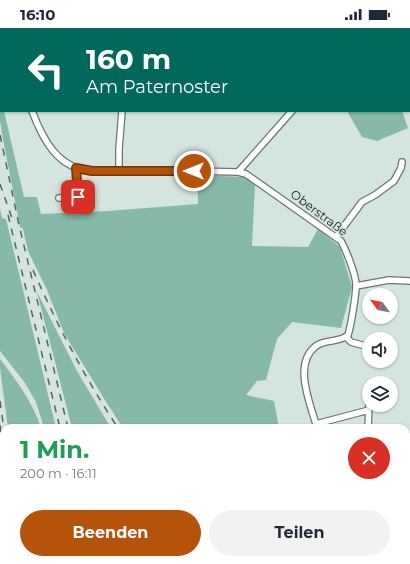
<!DOCTYPE html>
<html lang="de">
<head>
<meta charset="utf-8">
<style>
	:root { --surface:#fff; --page:#f2f2f3; --text:#1f2937; --muted:#747a83; --accent:#b45309 }
	body { margin:0; font-family:Montserrat,sans-serif; background:var(--page); color:var(--text); height:100vh; display:flex; flex-direction:column; font-size:15px; white-space:nowrap }
	* { box-sizing:border-box; margin:0 }
	p { font-size:13px; color:var(--muted) }
	.icon { flex:none; width:22px; height:22px; fill:none; stroke:currentColor; stroke-width:2; stroke-linecap:round; stroke-linejoin:round }
	.map { position:relative; flex:1; overflow:hidden }
	.drawer { position:absolute; left:0px; top:396px; width:410px; height:140px; display:flex; flex-direction:column; background:var(--surface); border-radius:12px 12px 0 0; box-shadow:0 1px 3px #0004 }
	.drawer>* { flex:none }
	.hud { position:absolute; left:0px; top:0px; width:410px; height:84px; box-shadow:0 1px 3px #0004; background:#00695c; color:#fff; overflow:hidden }
	.needle { width:26px; rotate:303deg }
	.controls { position:absolute; left:362px; top:260px; display:grid; gap:8px }
	.controls a { display:grid; place-items:center; width:36px; height:36px; border-radius:50%; background:var(--surface); box-shadow:0 1px 3px #0004; font-size:20px }
	.pin { position:absolute; display:grid; place-items:center; width:34px; height:34px; color:#fff; margin:-17px; border-radius:8px; box-shadow:0 2px 6px #0006 }
	.me { position:absolute; width:44px; margin:-22px; rotate:270deg; stroke-linejoin:round; filter:drop-shadow(0 0 3px #0008) }
	.turn { display:flex; align-items:center; gap:14px; height:84px; padding:0 20px; font-size:18px }
	.turn .icon { width:52px; height:52px; stroke-width:2.5 }
	.turn b { display:block; font-size:28px; line-height:34px }
	.round { display:grid; place-items:center; flex:none; width:42px; height:42px; border-radius:21px; background:var(--page) }
	.head { display:flex; align-items:center; justify-content:space-between; height:68px; padding:0 20px }
	h1 { font-size:24px; font-weight:700; line-height:30px; color:#1e9e55 }
	.primary-button { display:flex; gap:8px; margin-top:auto; padding:8px 20px }
	.primary-button a { flex:1; height:46px; border-radius:24px; background:var(--accent); color:#fff; font-size:16px; font-weight:700; line-height:46px; text-align:center }
	.primary-button a+a { background:var(--page); color:var(--text) }
	.status { display:flex; justify-content:space-between; align-items:center; height:28px; padding:0 20px; background:var(--surface); direction:ltr }
	.status svg { height:11px; fill:currentColor }
	.map>svg:first-child { display:block }
	.green { fill:#87b9a8 }
	.lines { fill:none; stroke-linecap:round; stroke-linejoin:round }
	.street-casing { stroke:#697772; stroke-width:8 }
	.street { stroke:#fff; stroke-width:5.5 }
	.rail { stroke:#59625f; stroke-width:1.5; stroke-dasharray:7 7; stroke-linecap:butt }
	.route-casing { stroke:#753606; stroke-width:10 }
	.route { stroke:#b45309; stroke-width:7 }
	.labels { text-anchor:middle; stroke-width:3.5; stroke-linejoin:round; paint-order:stroke }
	.street-label { font-size:12px; fill:#181e1c; stroke:#d4e4de }
</style>
</head>
<body>
<div class="status"><b>16:10</b><svg viewBox="0 0 49 12"><path d="M0 12V9h3v3zM5 12V6h3v6zM10 12V3h3v9zM15 12V0h3v12zM26 1h20v11H26zM47 4h2v5h-2z"/></svg></div>
<div class="map">
<svg width="410" height="536" viewBox="0 0 410 536">
	<rect width="100%" height="100%" fill="#d4e4de"/>
	<path class="green" d="M 97,0 L 228,0 L 96,1 Z
		M 0,65 L 1,83 L 4,83 L 24,169 L 37,169 L 41,186 L 108,183 L 198,176 L 197,147 L 244,149 L 255,155 L 252,218 L 308,219 L 318,201 L 340,219 L 352,259 L 341,300 L 292,294 L 277,311 L 266,352 L 257,353 L 246,367 L 274,373 L 279,400 L 123,400 L 103,369 L 64,305 L 47,262 L 28,223 L 23,201 L 20,199 L 2,106 L 0,93 Z
		M 347,83 L 402,83 L 408,100 L 377,113 L 362,109 Z
		M 0,181 L 2,190 L 6,191 L 56,400 L 44,400 L 36,374 L 25,355 L 0,323 Z
		M 37,264 L 77,343 L 111,400 L 72,400 Z
		M 0,331 C 16,352 33,374 41,400 L 8,400 L 0,340 Z
		M 0,440 L 4,468 L 4,532 L 13,532 L 14,536 L 0,536 Z
		M 410,470 L 410,536 L 377,536 L 377,534 L 376,536 L 323,536 L 328,532 L 406,532 L 406,472 Z
		M 25,532 L 79,532 L 80,536 L 25,536 Z"/>
	<g class="lines">
		<g class="street-casing">
			<path id="street" d="M 0,5 L 1,7
				M 32,83 C 43,112 58,141 92,143 L 194,143 L 238,144 L 246,146 L 341,213 C 346,222 356,247 356,257 C 356,267 351,298 348,307 C 339,315 325,311 316,318 C 292,336 311,377 317,400
				M 119,143 L 119,121 L 122,83
				M 238,144 L 292,83
				M 59,170 L 77,169 L 76,140
				M 336,209 L 362,174 L 375,167 L 394,153 L 401,140 L 402,134
				M 356,258 L 389,252 L 410,253
				M 346,309 L 351,314 L 369,319
				M 316,396 L 369,382
				M 368,400 L 369,377
				M 224,532 L 228,536
				M 314,536 L 319,532"/>
		</g>
		<use href="#street" class="street"/>
		<path class="rail" d="M 0,107 L 19,197 L 68,400
			M 0,156 L 13,193
			M 8,187 L 60,400
			M 33,242 C 57,297 85,350 118,400
			M 0,373 L 4,402
			M 0,397 L 4,429
			M 20,532 L 21,536
			M 90,532 L 91,536
			M 101,532 L 102,536
			M 217,532 L 221,536"/>
	</g>
	<g class="lines">
		<g class="route-casing">
			<path id="route" d="M 78,169 L 76,140 L 92,143 L 194,143"/>
		</g>
		<use href="#route" class="route"/>
	</g>
	<g class="labels">
		<g class="street-label">
			<text transform="translate(319 185) rotate(37)" y="4">Oberstraße</text>
		</g>
	</g>
</svg>
<div class="controls">
<a><svg class="needle" viewBox="-14 -14 28 28"><path d="M0-13l5 13h-10z" fill="#e53935"/><path d="M0 13l5-13h-10z" fill="#747a83"/></svg></a>
<a><svg class="icon" aria-label="sound" viewBox="0 0 24 24"><path d="M4 9h4l5-4v14l-5-4H4zM17 9q2 3 0 6"/></svg></a>
<a><svg class="icon" aria-label="layers" viewBox="0 0 24 24"><path d="M12 4l9 5-9 5-9-5zM3 14l9 5 9-5"/></svg></a>
</div>
<div class="pin" style="left:78px;top:169px;background:#d93025"><svg class="icon" aria-label="arrive" viewBox="0 0 24 24"><path d="M6 21V4h12l-3 4 3 4H6"/></svg></div>
<svg class="me" style="left:194px;top:143px" viewBox="-20 -20 40 40"><circle r="17" fill="#b45309" stroke="#fff" stroke-width="3"/><path d="M0-11L8 9 0 5-8 9z" fill="#fff"/></svg>
<div class="hud">
<div class="turn"><svg class="icon" aria-label="left" viewBox="0 0 24 24"><path d="M17 20v-9H6M10 6l-5 5 5 5"/></svg><div><b>160 m</b>Am Paternoster</div></div>
</div>
<section class="drawer">
<div class="head"><div><h1>1 Min.</h1><p>200 m · 16:11</p></div><a class="round" style="background:#d93025;color:#fff"><svg class="icon" aria-label="close" viewBox="0 0 24 24"><path d="M6 6l12 12M18 6L6 18"/></svg></a></div>
<div class="primary-button"><a>Beenden</a><a>Teilen</a></div>
</section>
</div>
</body>
</html>
